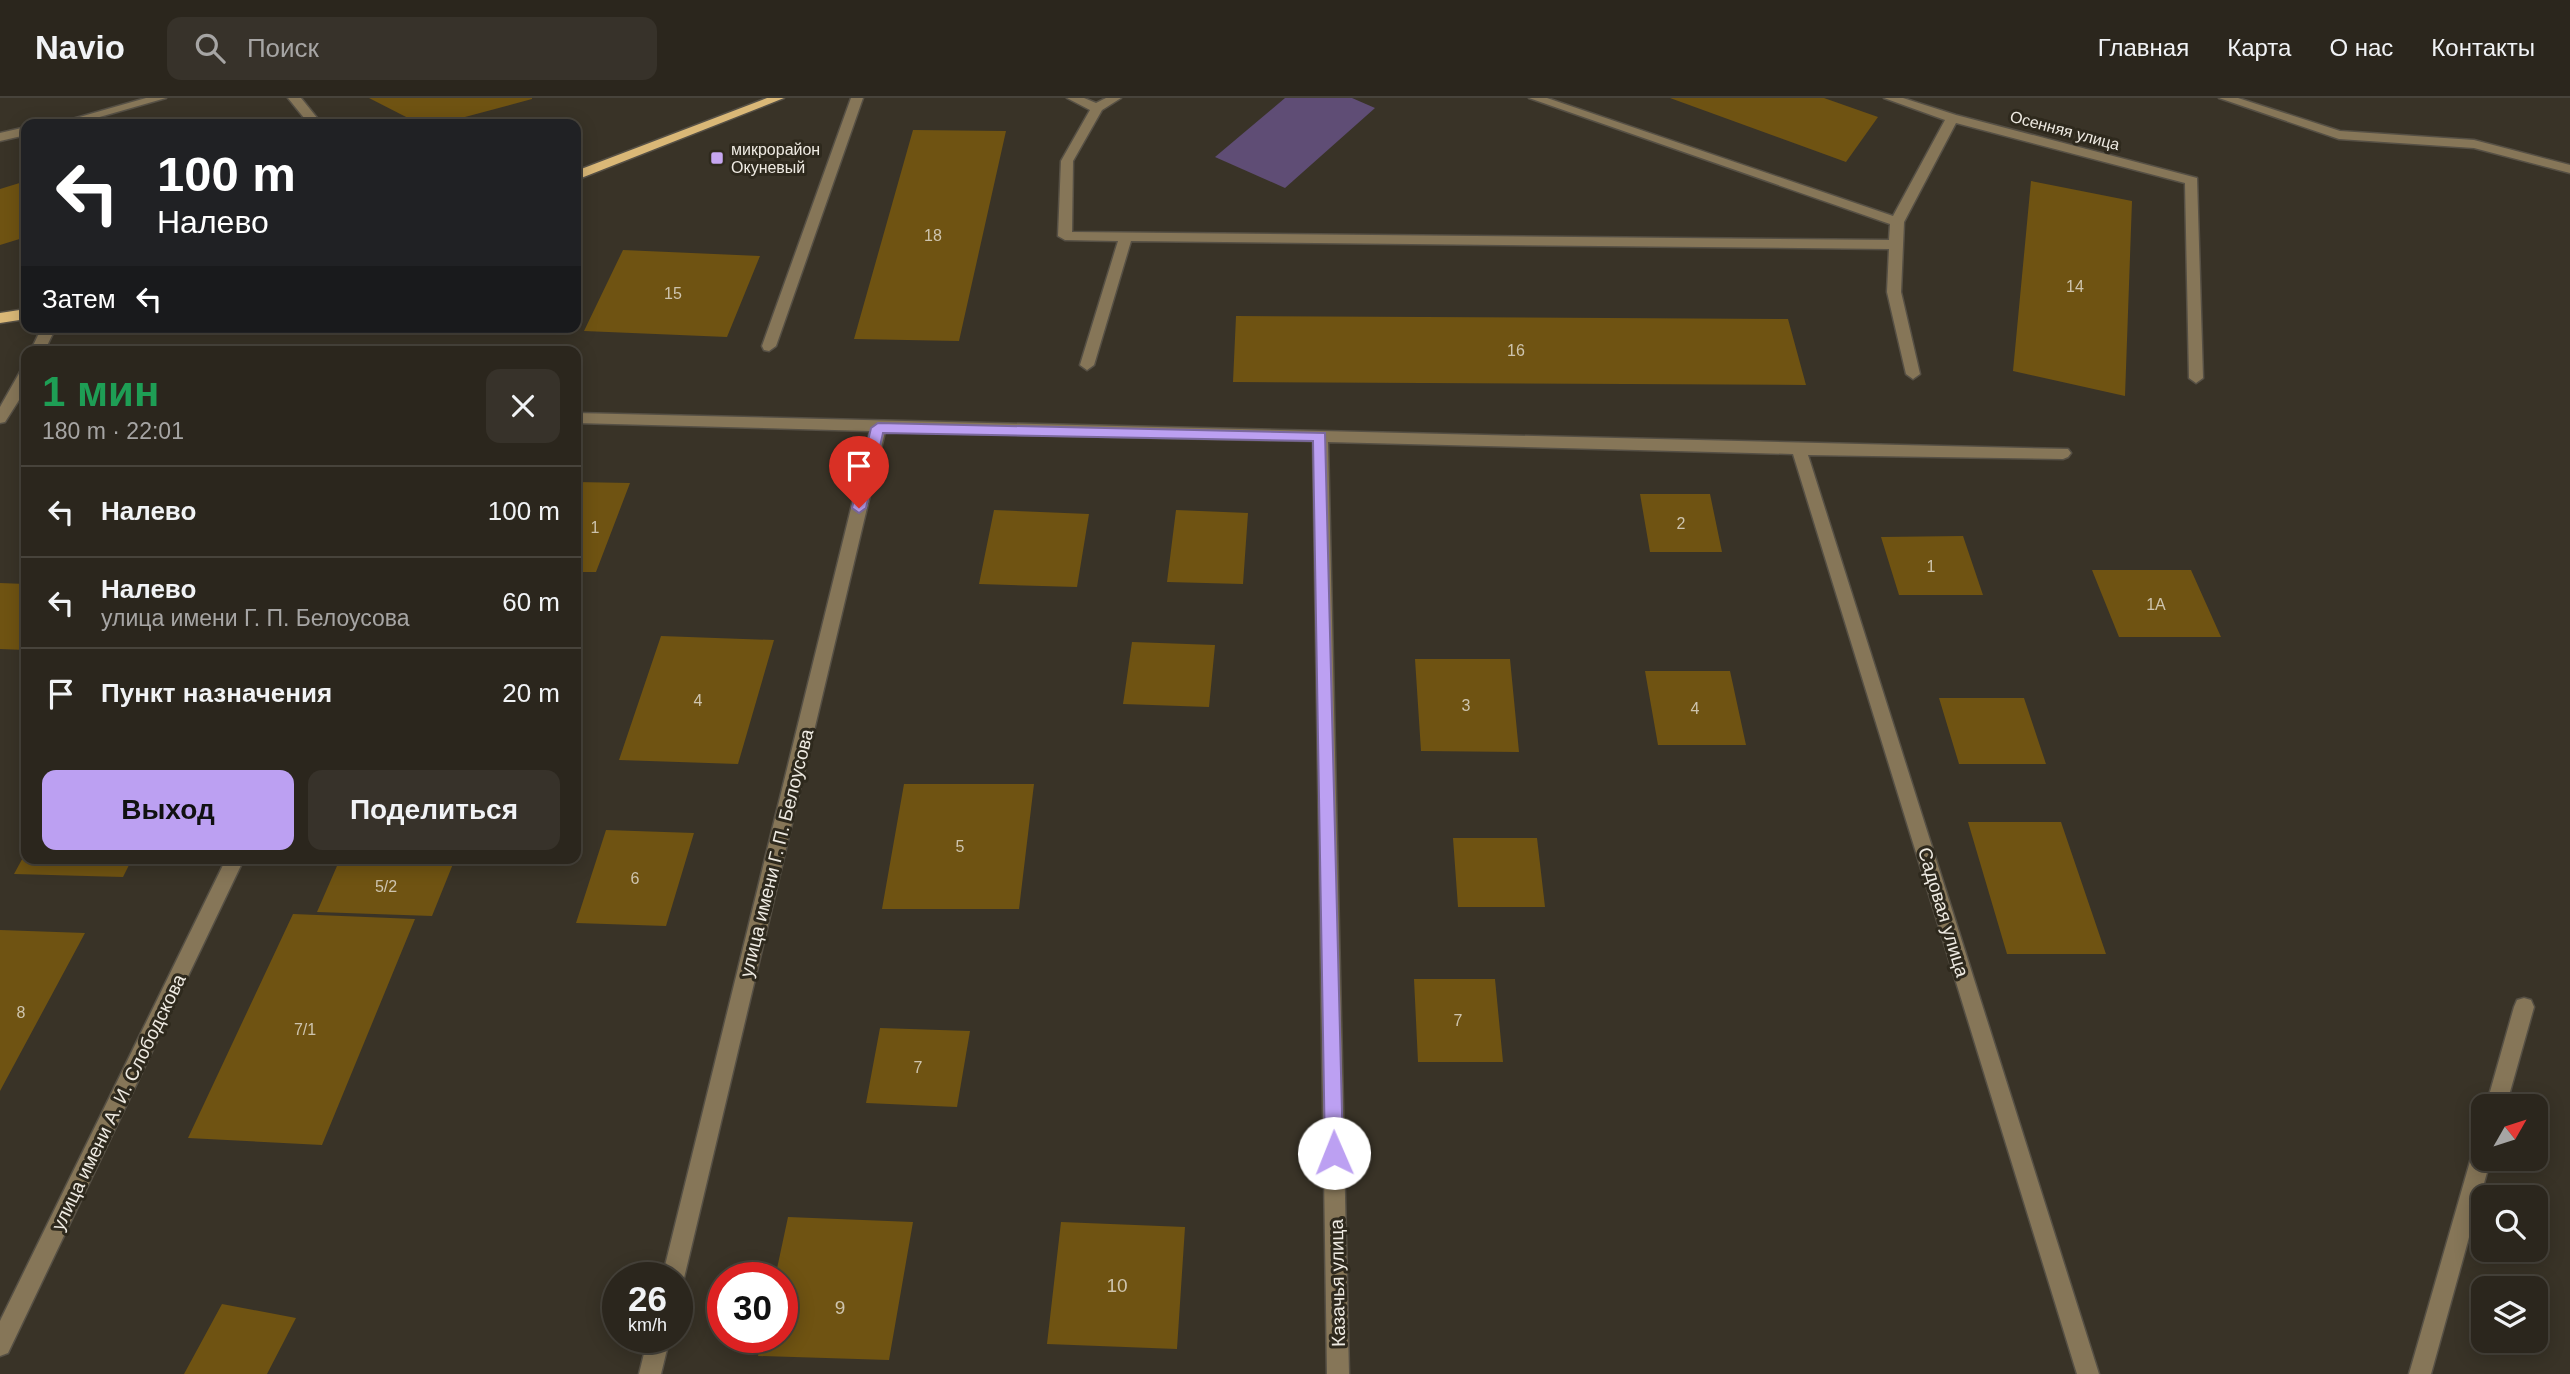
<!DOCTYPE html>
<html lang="ru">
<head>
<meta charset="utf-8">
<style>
	:root { --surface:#2b261d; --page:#37322a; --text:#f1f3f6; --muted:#a6a5a4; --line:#47433b; --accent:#bca0f2 }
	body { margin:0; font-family:Helvetica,sans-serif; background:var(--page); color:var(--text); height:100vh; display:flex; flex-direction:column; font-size:26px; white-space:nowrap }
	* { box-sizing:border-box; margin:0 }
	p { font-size:23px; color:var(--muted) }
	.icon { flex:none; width:38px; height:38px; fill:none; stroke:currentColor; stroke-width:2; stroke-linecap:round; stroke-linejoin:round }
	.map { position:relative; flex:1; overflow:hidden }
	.side { position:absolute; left:21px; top:248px; width:560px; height:518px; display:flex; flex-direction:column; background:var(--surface); border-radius:14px; box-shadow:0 4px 18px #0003,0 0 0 2px var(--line) }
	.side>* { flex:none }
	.hud { position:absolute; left:21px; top:21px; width:560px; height:214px; border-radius:14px; box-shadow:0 4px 18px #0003,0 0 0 2px var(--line); background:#202124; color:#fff; overflow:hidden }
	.needle { width:46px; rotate:51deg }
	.tools { position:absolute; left:2471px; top:996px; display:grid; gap:14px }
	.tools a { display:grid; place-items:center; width:77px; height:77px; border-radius:14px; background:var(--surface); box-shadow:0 4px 18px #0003,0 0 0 2px var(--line); font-size:35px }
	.speed { position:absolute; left:602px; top:1164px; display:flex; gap:14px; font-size:35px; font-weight:700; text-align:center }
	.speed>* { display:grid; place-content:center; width:91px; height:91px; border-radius:50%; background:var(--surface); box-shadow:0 4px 18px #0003,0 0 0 2px var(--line); line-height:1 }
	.speed small { font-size:18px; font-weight:400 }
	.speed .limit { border:10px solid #d22; background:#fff; color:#111 }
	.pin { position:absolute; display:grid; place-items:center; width:60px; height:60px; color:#fff; margin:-72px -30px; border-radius:50% 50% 50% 0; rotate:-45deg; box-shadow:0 0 7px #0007 }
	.pin .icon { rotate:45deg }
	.me { position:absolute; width:77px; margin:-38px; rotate:359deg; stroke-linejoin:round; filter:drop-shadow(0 0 5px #0008) }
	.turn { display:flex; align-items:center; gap:24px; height:147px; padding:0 21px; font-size:32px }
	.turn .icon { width:91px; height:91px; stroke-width:2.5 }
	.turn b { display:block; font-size:49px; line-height:60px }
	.then { display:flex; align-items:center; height:66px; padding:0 21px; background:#0003; gap:14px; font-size:26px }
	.round { display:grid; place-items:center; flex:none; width:74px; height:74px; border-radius:14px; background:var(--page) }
	.head { display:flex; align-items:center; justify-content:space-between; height:119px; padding:0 21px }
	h1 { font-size:42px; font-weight:600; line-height:52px; color:#1e9e55 }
	.cta { display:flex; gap:14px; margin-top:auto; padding:14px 21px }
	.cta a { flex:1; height:80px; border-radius:14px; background:var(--accent); color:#111; font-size:28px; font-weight:600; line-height:80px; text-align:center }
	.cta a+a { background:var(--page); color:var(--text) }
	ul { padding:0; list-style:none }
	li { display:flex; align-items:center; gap:21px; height:91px; padding:0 21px; border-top:2px solid var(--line) }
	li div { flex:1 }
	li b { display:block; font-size:26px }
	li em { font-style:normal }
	header { display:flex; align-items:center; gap:42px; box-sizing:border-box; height:98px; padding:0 35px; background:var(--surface); border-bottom:2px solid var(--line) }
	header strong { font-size:33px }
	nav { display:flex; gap:38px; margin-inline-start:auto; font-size:24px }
	.search { width:490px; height:63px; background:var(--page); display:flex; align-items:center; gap:18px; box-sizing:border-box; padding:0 24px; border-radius:14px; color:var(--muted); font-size:26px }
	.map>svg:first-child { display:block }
	.green { fill:#5f4d75 }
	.building { fill:#6f5312 }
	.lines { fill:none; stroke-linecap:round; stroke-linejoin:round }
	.minor-casing { stroke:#565045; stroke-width:3 }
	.major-casing { stroke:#565045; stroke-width:3 }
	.minor { fill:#867658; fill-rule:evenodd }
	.major { fill:#dab877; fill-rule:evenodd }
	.route { fill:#bca0f2; stroke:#7a689d; stroke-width:2 }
	.poi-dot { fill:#c6a6f0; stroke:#2e291d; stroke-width:2.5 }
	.labels { text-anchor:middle; stroke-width:6; stroke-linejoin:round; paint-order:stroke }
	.far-street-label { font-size:16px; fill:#eeeae2; stroke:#2e291d }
	.far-poi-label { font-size:16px; fill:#eeeae2; stroke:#2e291d; text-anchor:start }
	.number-label { font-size:16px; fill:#cec4ae }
	.street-label { font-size:19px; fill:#eeeae2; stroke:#2e291d }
	.near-number-label { font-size:19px; fill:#cec4ae }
</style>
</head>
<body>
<header>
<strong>Navio</strong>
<div class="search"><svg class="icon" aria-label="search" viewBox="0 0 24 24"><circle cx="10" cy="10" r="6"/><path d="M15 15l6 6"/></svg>Поиск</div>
<nav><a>Главная</a><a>Карта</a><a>О нас</a><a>Контакты</a></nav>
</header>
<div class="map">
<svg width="2570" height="1276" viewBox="0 0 2570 1276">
	<rect width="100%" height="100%" fill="#393327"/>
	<path class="green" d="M 1285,0 L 1352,0 L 1375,10 L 1285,90 L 1215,59 Z"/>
	<path class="building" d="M 369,0 L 532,0 L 532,1 L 465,19 L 410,21 Z
		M 1670,0 L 1824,0 L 1878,19 L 1846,64 Z
		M 913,32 L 1006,33 L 959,243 L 854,241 Z
		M 26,83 L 26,139 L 0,147 L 0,91 Z
		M 2031,83 L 2132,103 L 2125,298 L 2013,273 Z
		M 623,152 L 760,158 L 727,239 L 584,233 Z
		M 1236,218 L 1788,221 L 1806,287 L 1233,284 Z
		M 576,384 L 630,385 L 596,474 L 576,474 Z
		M 1640,396 L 1710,396 L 1722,454 L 1650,454 Z
		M 994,412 L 1089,416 L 1077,489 L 979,486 Z
		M 1176,412 L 1248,415 L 1243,486 L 1167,484 Z
		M 1963,438 L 1983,497 L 1899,497 L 1881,439 Z
		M 2092,472 L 2191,472 L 2221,539 L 2119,539 Z
		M 0,485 L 26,486 L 26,552 L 0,551 Z
		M 661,538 L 774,542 L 738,666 L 619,662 Z
		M 1132,544 L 1215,547 L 1209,609 L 1123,606 Z
		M 1415,561 L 1510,561 L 1519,654 L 1421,653 Z
		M 1645,573 L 1730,573 L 1746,647 L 1658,647 Z
		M 1939,600 L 2024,600 L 2046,666 L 1959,666 Z
		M 904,686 L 1034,686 L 1019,811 L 882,811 Z
		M 1968,724 L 2061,724 L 2106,856 L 2007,856 Z
		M 606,732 L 694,735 L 666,828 L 576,825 Z
		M 1453,740 L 1537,740 L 1545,809 L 1458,809 Z
		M 26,754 L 26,761 L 132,761 L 123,779 L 14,776 Z
		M 340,761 L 455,761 L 432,818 L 317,814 Z
		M 293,816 L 415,821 L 322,1047 L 188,1040 Z
		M 0,832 L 85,835 L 0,993 Z
		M 1414,881 L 1495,881 L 1503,964 L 1418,964 Z
		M 880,930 L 970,933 L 957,1009 L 866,1005 Z
		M 788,1119 L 913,1124 L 889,1262 L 758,1258 L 762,1239 L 782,1239 L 782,1180 L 775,1180 Z
		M 1061,1124 L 1185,1129 L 1177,1251 L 1047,1246 Z
		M 222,1206 L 296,1220 L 267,1276 L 184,1276 Z"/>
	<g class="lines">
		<g class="minor-casing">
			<path id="minor" d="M 146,0 L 166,0 L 75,26 L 55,26 Z
				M 288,0 L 301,0 L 322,26 L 309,26 Z
				M 851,0 L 863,0 L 776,248 L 769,253 L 764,252 L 762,248 Z
				M 1067,0 L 1084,0 L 1096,5 L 1106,0 L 1121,0 L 1102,12 L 1073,63 L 1072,134 L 1889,142 L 1890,126 L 1529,0 L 1547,0 L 1893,118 L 1945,22 L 1884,0 L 1903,0 L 1956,17 L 2197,80 L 2203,280 L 2196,285 L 2189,280 L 2185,85 L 1956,25 L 1904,124 L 1901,194 L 1920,276 L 1913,281 L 1906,276 L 1887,194 L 1889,151 L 1131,143 L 1094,267 L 1087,272 L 1080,267 L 1118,143 L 1065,142 L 1058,138 L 1061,63 L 1090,12 Z
				M 2219,0 L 2238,0 L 2340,33 L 2474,42 L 2570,67 L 2570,75 L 2474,50 L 2339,41 Z
				M 26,29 L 26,37 L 0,43 L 0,35 Z
				M 42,229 L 56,229 L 44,254 L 30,254 Z
				M 26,271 L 26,291 L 5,324 L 0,325 L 0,309 L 21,272 Z
				M 576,315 L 2068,351 L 2071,355 L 2068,359 L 2063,361 L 1808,357 L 2099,1276 L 2077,1276 L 1793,356 L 1328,344 L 1349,1276 L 1327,1276 L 1313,343 L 885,334 L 684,1180 L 677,1189 L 677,1180 L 662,1180 L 870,333 L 576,325 Z
				M 226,761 L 244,761 L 8,1255 L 0,1258 L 0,1223 Z
				M 2524,900 L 2531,902 L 2534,909 L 2506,1008 L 2486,1008 L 2514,909 L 2517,902 Z
				M 2483,1043 L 2483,1060 L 2491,1060 L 2431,1276 L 2409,1276 L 2473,1053 L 2476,1046 Z
				M 648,1239 L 670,1239 L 661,1276 L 639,1276 Z"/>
		</g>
		<g class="major-casing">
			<path id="major" d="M 767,0 L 784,0 L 576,82 L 576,73 Z
				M 26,211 L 26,221 L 0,225 L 0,215 Z"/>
		</g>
		<use href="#minor" class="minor"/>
		<use href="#major" class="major"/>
	</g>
	<path class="route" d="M 878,325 L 1325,335 L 1343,1055 L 1341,1062 L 1334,1065 L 1327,1062 L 1325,1055 L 1313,343 L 883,335 L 866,410 L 859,415 L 852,410 L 871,330 Z"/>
	<rect class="poi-dot" x="710" y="53" width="14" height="14" rx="3.5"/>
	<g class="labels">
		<g class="far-street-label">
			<text transform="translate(2065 32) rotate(15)" y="6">Осенняя улица</text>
		</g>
		<g class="far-poi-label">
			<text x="731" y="57">микрорайон<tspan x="731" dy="18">Окуневый</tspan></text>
		</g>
		<g class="number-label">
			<text x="933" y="143">18</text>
			<text x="2075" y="194">14</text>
			<text x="673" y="201">15</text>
			<text x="1516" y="258">16</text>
			<text x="1681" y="431">2</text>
			<text x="595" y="435">1</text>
			<text x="1931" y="474">1</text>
			<text x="2156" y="512">1А</text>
			<text x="698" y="608">4</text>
			<text x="1466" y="613">3</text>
			<text x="1695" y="616">4</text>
			<text x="960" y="754">5</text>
			<text x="635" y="786">6</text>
			<text x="386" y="794">5/2</text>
			<text x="21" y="920">8</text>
			<text x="1458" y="928">7</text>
			<text x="305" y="937">7/1</text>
			<text x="918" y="975">7</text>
		</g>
		<g class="street-label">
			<text transform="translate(776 755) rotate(-76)" y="7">улица имени Г. П. Белоусова</text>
			<text transform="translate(1944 814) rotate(73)" y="7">Садовая улица</text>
			<text transform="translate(118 1004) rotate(-64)" y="7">улица имени А. И. Слободскова</text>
			<text transform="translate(1337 1185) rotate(-91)" y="7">Казачья улица</text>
		</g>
		<g class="near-number-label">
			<text x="1117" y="1194">10</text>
			<text x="840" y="1216">9</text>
		</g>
	</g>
</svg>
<div class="tools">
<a><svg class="needle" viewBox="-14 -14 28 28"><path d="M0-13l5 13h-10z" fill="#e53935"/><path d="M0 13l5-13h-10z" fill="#a6a5a4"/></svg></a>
<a><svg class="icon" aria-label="search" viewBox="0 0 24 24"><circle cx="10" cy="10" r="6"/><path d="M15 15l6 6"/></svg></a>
<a><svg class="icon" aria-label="layers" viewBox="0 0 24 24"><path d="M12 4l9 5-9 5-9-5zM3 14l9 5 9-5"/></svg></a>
</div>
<div class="speed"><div>26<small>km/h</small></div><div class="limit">30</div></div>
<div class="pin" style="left:859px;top:410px;background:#d93025"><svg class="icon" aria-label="arrive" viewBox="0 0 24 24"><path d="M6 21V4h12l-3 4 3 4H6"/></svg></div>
<svg class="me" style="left:1334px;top:1055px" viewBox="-20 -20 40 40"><circle r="19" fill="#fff"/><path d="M0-13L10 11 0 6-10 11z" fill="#bca0f2"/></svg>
<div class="hud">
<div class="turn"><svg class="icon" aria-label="left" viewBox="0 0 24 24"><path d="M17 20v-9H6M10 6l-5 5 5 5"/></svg><div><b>100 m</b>Налево</div></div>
<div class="then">Затем<svg class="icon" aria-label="left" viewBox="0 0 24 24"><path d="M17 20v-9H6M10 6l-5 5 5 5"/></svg></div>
</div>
<section class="side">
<div class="head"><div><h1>1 мин</h1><p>180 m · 22:01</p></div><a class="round"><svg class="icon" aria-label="close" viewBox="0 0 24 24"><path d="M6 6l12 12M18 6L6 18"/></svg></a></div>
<ul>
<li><svg class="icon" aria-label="left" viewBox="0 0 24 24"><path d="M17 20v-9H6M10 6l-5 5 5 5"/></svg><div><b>Налево</b></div><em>100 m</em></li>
<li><svg class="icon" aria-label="left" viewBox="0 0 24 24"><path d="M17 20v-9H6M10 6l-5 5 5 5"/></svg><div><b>Налево</b><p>улица имени Г. П. Белоусова</p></div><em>60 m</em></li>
<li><svg class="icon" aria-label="arrive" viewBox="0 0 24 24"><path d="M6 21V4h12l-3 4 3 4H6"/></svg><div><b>Пункт назначения</b></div><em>20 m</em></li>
</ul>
<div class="cta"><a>Выход</a><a>Поделиться</a></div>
</section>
</div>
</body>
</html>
